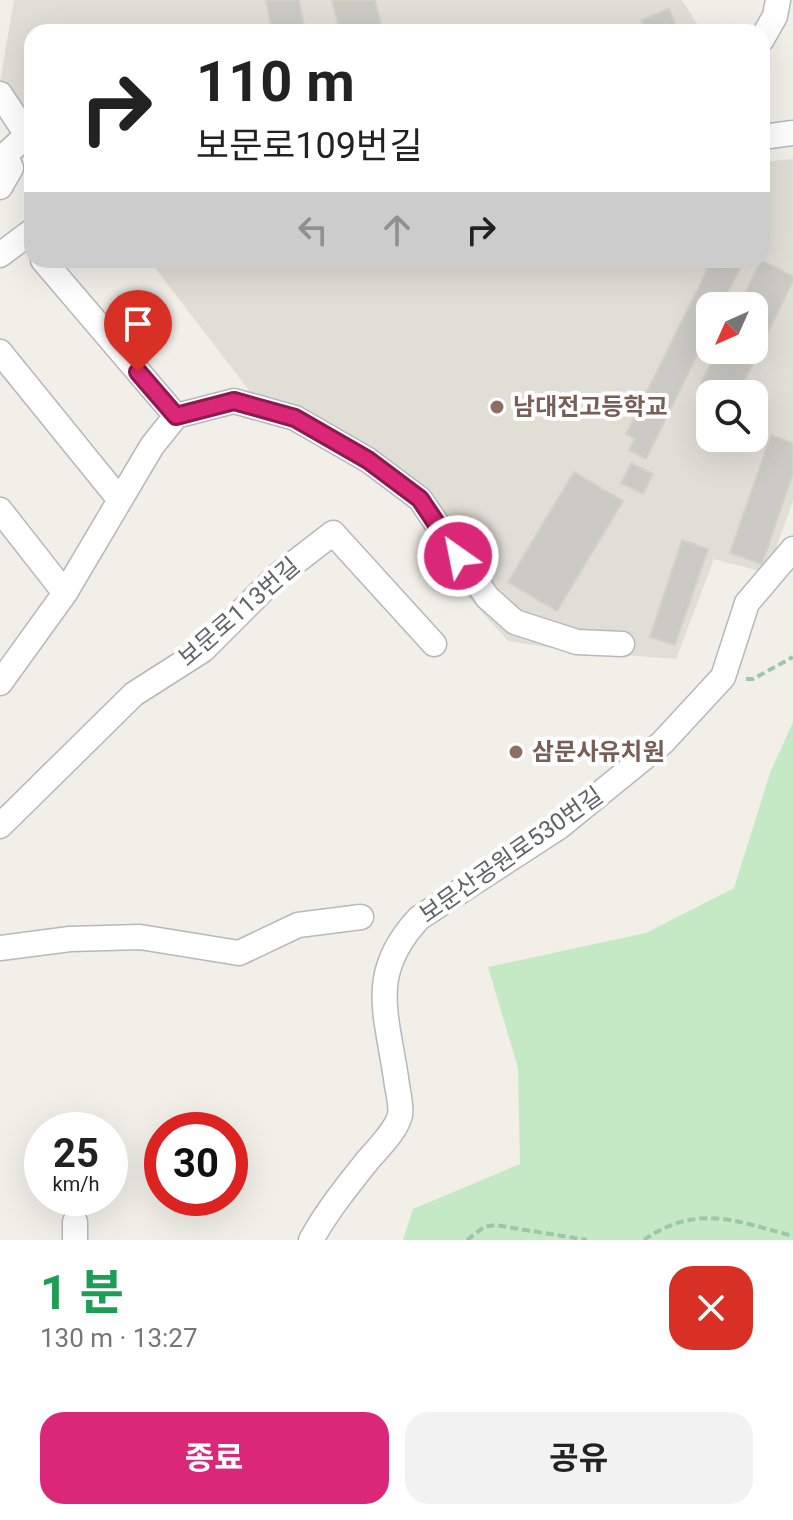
<!DOCTYPE html>
<html lang="ko">
<head>
<meta charset="utf-8">
<style>
	:root { --surface:#fff; --page:#f2f2f2; --text:#222; --muted:#767676; --accent:#db2777 }
	body { margin:0; font-family:Roboto,"Noto Sans KR",sans-serif; background:var(--page); color:var(--text); height:100vh; display:flex; flex-direction:column; font-size:30px; white-space:nowrap }
	* { box-sizing:border-box; margin:0 }
	p { font-size:26px; color:var(--muted) }
	.icon { flex:none; width:44px; height:44px; fill:none; stroke:currentColor; stroke-width:2; stroke-linecap:round; stroke-linejoin:round }
	.map { position:relative; height:1240px; overflow:hidden }
	.side { display:flex; flex-direction:column; background:var(--surface); flex:1 }
	.side>* { flex:none }
	.banner { position:absolute; left:24px; top:24px; width:746px; height:244px; border-radius:24px; box-shadow:0 8px 32px #0002; background:#fff; color:var(--text); overflow:hidden }
	.needle { width:52px; rotate:225deg }
	.fabs { position:absolute; left:696px; top:292px; display:grid; gap:16px }
	.fabs a { display:grid; place-items:center; width:72px; height:72px; border-radius:16px; background:var(--surface); box-shadow:0 8px 32px #0002; font-size:40px }
	.speed { position:absolute; left:24px; top:1112px; display:flex; gap:16px; font-size:40px; font-weight:700; text-align:center }
	.speed>* { display:grid; place-content:center; width:104px; height:104px; border-radius:50%; background:var(--surface); box-shadow:0 8px 32px #0002; line-height:1 }
	.speed small { font-size:20px; font-weight:400 }
	.speed .limit { border:12px solid #d22; background:#fff; color:#111 }
	.pin { position:absolute; display:grid; place-items:center; width:68px; height:68px; color:#fff; margin:-82px -34px; border-radius:50% 50% 50% 0; rotate:-45deg; box-shadow:0 0 8px #0007 }
	.pin .icon { rotate:45deg }
	.me { position:absolute; width:88px; margin:-44px; rotate:327deg; stroke-linejoin:round; filter:drop-shadow(0 0 6px #0008) }
	.turn { display:flex; align-items:center; gap:28px; height:168px; padding:0 40px; font-size:36px }
	.turn .icon { width:104px; height:104px; stroke-width:2.5 }
	.turn b { display:block; font-size:56px; line-height:68px }
	.lanes { display:flex; align-items:center; height:76px; padding:0 40px; background:#0003; justify-content:center; gap:40px; direction:ltr }
	.lanes .off { opacity:.35 }
	.round { display:grid; place-items:center; flex:none; width:84px; height:84px; border-radius:24px; background:var(--page) }
	.headline { display:flex; align-items:center; justify-content:space-between; height:136px; padding:0 40px }
	h1 { font-size:48px; font-weight:700; line-height:60px; color:#1e9e55 }
	.primary-button { display:flex; gap:16px; margin-top:auto; padding:16px 40px }
	.primary-button a { flex:1; height:92px; border-radius:24px; background:var(--accent); color:#fff; font-size:32px; font-weight:700; line-height:92px; text-align:center }
	.primary-button a+a { background:var(--page); color:var(--text) }
	.map>svg:first-child { display:block }
	.education { fill:#e1ded6; fill-rule:evenodd }
	.green { fill:#c5e8c5 }
	.building { fill:#cccac5; stroke:#d6d1c6; stroke-width:2 }
	.lines { fill:none; stroke-linecap:round; stroke-linejoin:round }
	.street-casing { stroke:#b5b8bc; stroke-width:27 }
	.path { stroke:#9cc7a9; stroke-width:4; stroke-dasharray:8 4; stroke-linecap:butt }
	.street { stroke:#fff; stroke-width:24 }
	.route-casing { stroke:#8e194d; stroke-width:20 }
	.route { stroke:#db2777; stroke-width:14 }
	.education-dot { fill:#8d6e63; stroke:#fff; stroke-width:3 }
	.labels { text-anchor:middle; stroke-width:8; stroke-linejoin:round; paint-order:stroke }
	.education-label { font-size:24px; font-weight:bold; fill:#785e54; stroke:#fff; text-anchor:start }
	.street-label { font-size:24px; fill:#5f6368; stroke:#fff }
</style>
</head>
<body>
<div class="map">
<svg width="793" height="1240" viewBox="0 0 793 1240">
	<rect width="100%" height="100%" fill="#f1efe8"/>
	<path class="education" d="M 14,0 L 682,0 L 702,32 L 32,32 L 32,120 L 0,82 Z
		M 793,159 L 793,501 L 767,573 L 714,559 L 676,659 L 572,651 L 508,641 L 457,585 L 480,554 L 424,488 L 314,420 L 251,393 L 149,260 L 762,260 L 762,162 ZM 710,306 L 754,306 L 754,350 L 710,350 ZM 710,394 L 754,394 L 754,438 L 710,438 Z"/>
	<path class="green" d="M 793,722 L 793,1240 L 403,1240 L 413,1209 L 520,1164 L 518,1068 L 488,967 L 646,933 L 734,888 L 770,773 Z"/>
	<path class="building" d="M 266,0 L 299,0 L 305,32 L 272,32 Z
		M 332,0 L 375,0 L 383,32 L 340,32 Z
		M 669,9 L 678,32 L 646,32 L 641,20 Z
		M 712,260 L 744,260 L 721,306 L 710,306 L 710,329 L 646,459 L 629,450 L 635,439 L 626,434 Z
		M 761,260 L 793,276 L 793,281 L 738,394 L 723,394 L 701,383 L 718,350 L 754,350 L 754,306 L 739,306 Z
		M 771,435 L 793,443 L 793,473 L 762,564 L 730,553 Z
		M 631,463 L 653,474 L 643,494 L 621,483 Z
		M 574,472 L 623,501 L 557,611 L 508,582 Z
		M 682,540 L 708,549 L 675,645 L 650,637 Z"/>
	<g class="lines">
		<g class="street-casing">
			<path id="street" d="M 762,39 L 775,16 L 778,0
				M 0,94 L 27,135 L 0,160
				M 762,137 L 793,133
				M 0,187 L 11,168 L 6,156
				M 0,255 L 32,231
				M 43,260 L 176,416
				M 0,352 L 120,500
				M 0,510 L 65,593
				M 0,683 L 65,593 L 152,446 L 176,416 L 234,401 L 295,418 L 368,460 L 420,499 L 487,597 L 515,622 L 577,642 L 622,644
				M 0,826 L 134,694 L 203,650 L 276,577 L 333,533 L 434,644
				M 0,948 L 70,939 L 140,937 L 239,953 L 298,925 L 361,917
				M 75,1240 L 75,1222
				M 311,1240 C 327,1211 348,1185 368,1160 C 379,1147 396,1131 400,1115 C 402,1105 397,1089 396,1078 C 386,1011 368,973 419,918 L 559,827 L 662,743 L 723,677 L 747,603 L 793,549"/>
		</g>
		<path class="path" d="M 746,679 L 753,679 L 793,657
			M 467,1240 L 484,1227 L 495,1225 L 587,1240
			M 644,1240 C 697,1203 736,1221 793,1236"/>
		<use href="#street" class="street"/>
	</g>
	<g class="lines">
		<g class="route-casing">
			<path id="route" d="M 138,372 L 176,416 L 234,401 L 295,418 L 368,460 L 420,499 L 458,556"/>
		</g>
		<use href="#route" class="route"/>
	</g>
	<g class="education-dot">
		<circle cx="497" cy="407" r="8"/>
		<circle cx="516" cy="752" r="8"/>
	</g>
	<g class="labels">
		<g class="education-label">
			<text x="513" y="415">남대전고등학교</text>
			<text x="532" y="760">삼문사유치원</text>
		</g>
		<g class="street-label">
			<text transform="translate(239 612) rotate(-41)" y="8">보문로113번길</text>
			<text transform="translate(511 855) rotate(-35)" y="8">보문산공원로530번길</text>
		</g>
	</g>
</svg>
<div class="fabs">
<a><svg class="needle" viewBox="-14 -14 28 28"><path d="M0-13l5 13h-10z" fill="#e53935"/><path d="M0 13l5-13h-10z" fill="#767676"/></svg></a>
<a><svg class="icon" aria-label="search" viewBox="0 0 24 24"><circle cx="10" cy="10" r="6"/><path d="M15 15l6 6"/></svg></a>
</div>
<div class="speed"><div>25<small>km/h</small></div><div class="limit">30</div></div>
<div class="pin" style="left:138px;top:372px;background:#d93025"><svg class="icon" aria-label="arrive" viewBox="0 0 24 24"><path d="M6 21V4h12l-3 4 3 4H6"/></svg></div>
<svg class="me" style="left:458px;top:556px" viewBox="-20 -20 40 40"><circle r="17" fill="#db2777" stroke="#fff" stroke-width="3"/><path d="M0-11L8 9 0 5-8 9z" fill="#fff"/></svg>
<div class="banner">
<div class="turn"><svg class="icon" aria-label="right" viewBox="0 0 24 24"><path d="M7 20v-9h11M14 6l5 5-5 5"/></svg><div><b>110 m</b>보문로109번길</div></div>
<div class="lanes"><svg class="icon off" aria-label="left" viewBox="0 0 24 24"><path d="M17 20v-9H6M10 6l-5 5 5 5"/></svg><svg class="icon off" aria-label="ahead" viewBox="0 0 24 24"><path d="M12 20V5M6 11l6-6 6 6"/></svg><svg class="icon" aria-label="right" viewBox="0 0 24 24"><path d="M7 20v-9h11M14 6l5 5-5 5"/></svg></div>
</div>
</div>
<section class="side">
<div class="headline"><div><h1>1 분</h1><p>130 m · 13:27</p></div><a class="round" style="background:#d93025;color:#fff"><svg class="icon" aria-label="close" viewBox="0 0 24 24"><path d="M6 6l12 12M18 6L6 18"/></svg></a></div>
<div class="primary-button"><a>종료</a><a>공유</a></div>
</section>
</body>
</html>
